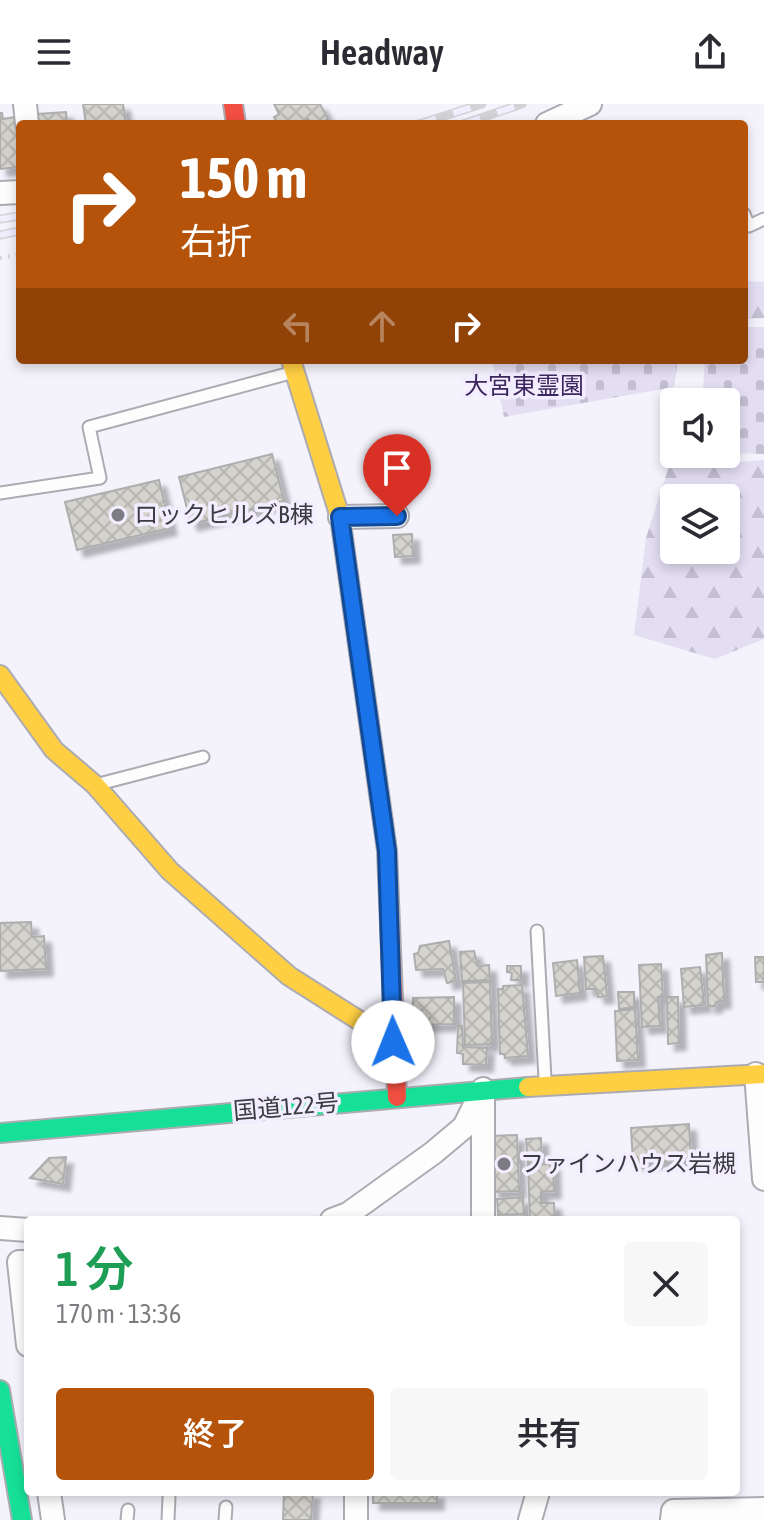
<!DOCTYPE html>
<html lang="ja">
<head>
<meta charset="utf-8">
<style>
	:root { --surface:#fff; --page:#f7f7f7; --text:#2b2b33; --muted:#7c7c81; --accent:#b45309 }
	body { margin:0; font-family:"Asap Condensed","Noto Sans JP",sans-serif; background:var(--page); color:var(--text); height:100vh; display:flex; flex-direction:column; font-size:30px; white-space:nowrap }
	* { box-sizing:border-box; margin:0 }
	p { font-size:26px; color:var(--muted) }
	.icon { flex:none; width:44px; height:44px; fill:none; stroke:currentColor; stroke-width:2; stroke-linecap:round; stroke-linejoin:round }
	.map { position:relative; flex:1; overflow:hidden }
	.drawer { position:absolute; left:24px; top:1112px; width:716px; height:280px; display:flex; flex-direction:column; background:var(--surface); border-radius:8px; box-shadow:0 4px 12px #0003 }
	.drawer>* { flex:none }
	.guide { position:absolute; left:16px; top:16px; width:732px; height:244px; border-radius:8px; box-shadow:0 4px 12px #0003; background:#b45309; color:#fff; overflow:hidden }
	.buttons { position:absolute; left:660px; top:284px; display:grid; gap:16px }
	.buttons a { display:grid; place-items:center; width:80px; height:80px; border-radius:8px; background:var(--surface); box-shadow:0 4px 12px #0003; font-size:40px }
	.pin { position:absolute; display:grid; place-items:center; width:68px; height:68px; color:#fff; margin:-82px -34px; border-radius:50% 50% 50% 0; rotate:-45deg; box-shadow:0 0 8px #0007 }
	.pin .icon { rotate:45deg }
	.me { position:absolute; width:88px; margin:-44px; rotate:359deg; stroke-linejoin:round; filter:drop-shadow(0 0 6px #0008) }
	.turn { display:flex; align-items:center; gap:28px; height:168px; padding:0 32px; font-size:36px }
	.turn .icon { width:104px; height:104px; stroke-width:2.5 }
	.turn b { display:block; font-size:56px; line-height:68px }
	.lanes { display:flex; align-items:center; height:76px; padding:0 32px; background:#0003; justify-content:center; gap:40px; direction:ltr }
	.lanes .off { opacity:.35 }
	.round { display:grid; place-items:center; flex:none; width:84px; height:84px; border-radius:8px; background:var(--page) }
	.summary { display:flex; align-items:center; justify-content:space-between; height:136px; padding:0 32px }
	h1 { font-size:48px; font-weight:600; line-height:60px; color:#1e9e55 }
	.action { display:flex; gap:16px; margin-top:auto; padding:16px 32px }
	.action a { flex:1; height:92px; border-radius:8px; background:var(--accent); color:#fff; font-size:32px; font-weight:600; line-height:92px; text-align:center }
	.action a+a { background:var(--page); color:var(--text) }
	header { display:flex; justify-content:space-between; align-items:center; height:104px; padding:0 32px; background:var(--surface); font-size:36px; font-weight:600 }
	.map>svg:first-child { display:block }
	.forest { fill:url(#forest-firs); fill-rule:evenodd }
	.cemetery { fill:url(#cemetery-stones) }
	.building { fill:url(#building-cross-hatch); stroke:#afaeaf; stroke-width:2; filter:url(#shadow) }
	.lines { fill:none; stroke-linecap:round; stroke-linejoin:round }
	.lane-casing { stroke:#adabb2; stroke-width:15 }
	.street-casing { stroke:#adabb2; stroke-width:26 }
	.fast-casing { stroke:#adabb2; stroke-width:22 }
	.slow-casing { stroke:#adabb2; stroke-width:22 }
	.jam-casing { stroke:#adabb2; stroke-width:22 }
	.path { stroke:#d5d4d7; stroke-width:4; stroke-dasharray:2 6; stroke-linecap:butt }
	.lane { stroke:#fdfdfe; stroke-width:11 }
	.street { stroke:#fdfdfe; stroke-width:22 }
	.fast { stroke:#16e098; stroke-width:18 }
	.slow { stroke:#ffcf43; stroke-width:18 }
	.jam { stroke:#f24e42; stroke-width:18 }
	.rail-casing { stroke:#d3d2d5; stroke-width:9 }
	.rail { stroke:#f3eeff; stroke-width:6; stroke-dasharray:18; stroke-linecap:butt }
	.route-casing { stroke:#114b97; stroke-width:20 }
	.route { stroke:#1a73e8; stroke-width:14 }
	.poi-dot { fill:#7d7b83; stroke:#f3eeff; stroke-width:3 }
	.labels { text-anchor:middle; stroke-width:7; stroke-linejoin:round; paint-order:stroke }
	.park-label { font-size:24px; fill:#3c265e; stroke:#f3eeff }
	.poi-label { font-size:24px; fill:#3d3b42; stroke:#f3eeff; text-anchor:start }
	.street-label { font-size:24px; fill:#3d3b42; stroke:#f3eeff }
</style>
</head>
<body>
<header><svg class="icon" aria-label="menu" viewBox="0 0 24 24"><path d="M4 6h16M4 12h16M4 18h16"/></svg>Headway<svg class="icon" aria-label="share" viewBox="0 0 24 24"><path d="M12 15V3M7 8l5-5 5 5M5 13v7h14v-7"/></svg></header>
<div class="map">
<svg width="764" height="1416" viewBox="0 0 764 1416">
	<defs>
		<pattern id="forest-firs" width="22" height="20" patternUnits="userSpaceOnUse" patternTransform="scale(2)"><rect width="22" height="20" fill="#e4def3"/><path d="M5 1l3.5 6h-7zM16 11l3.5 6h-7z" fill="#c4bfd2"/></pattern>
		<pattern id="cemetery-stones" width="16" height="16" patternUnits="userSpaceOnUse" patternTransform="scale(2)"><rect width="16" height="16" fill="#e4def3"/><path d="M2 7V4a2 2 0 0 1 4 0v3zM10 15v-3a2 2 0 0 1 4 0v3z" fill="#c4bfd2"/></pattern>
		<pattern id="building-cross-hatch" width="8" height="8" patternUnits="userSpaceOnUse" patternTransform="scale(2)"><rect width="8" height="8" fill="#d5d3cd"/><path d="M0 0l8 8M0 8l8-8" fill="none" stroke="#b8b6b1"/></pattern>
		<filter id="shadow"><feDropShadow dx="7" dy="7" stdDeviation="2" flood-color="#0004"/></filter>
	</defs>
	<rect width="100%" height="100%" fill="#f4f2fb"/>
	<path class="forest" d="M 744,177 L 764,178 L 764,214 L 744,215 Z
		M 674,308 L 674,350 L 691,350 L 698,361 L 764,356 L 764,535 L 715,555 L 634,531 L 646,434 L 669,362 L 670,323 ZM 674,394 L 726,394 L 726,446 L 674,446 Z"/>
	<path class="cemetery" d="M 744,223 L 764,223 L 764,350 L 726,349 L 726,298 L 702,298 L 705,256 L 744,256 Z
		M 492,256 L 678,256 L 674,283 L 504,313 Z"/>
	<path class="building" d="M 83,0 L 123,0 L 126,20 L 86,20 Z
		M 274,0 L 320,0 L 328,15 L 319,20 L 311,20 L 308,15 L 299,20 L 278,20 L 274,13 L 279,10 Z
		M 66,8 L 67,20 L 37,17 L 37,10 Z
		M 0,9 L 2,9 L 3,15 L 15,13 L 20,63 L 0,65 Z
		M 272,350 L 284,397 L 191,420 L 179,373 Z
		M 159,376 L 170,424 L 77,446 L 65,398 Z
		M 412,430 L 413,452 L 395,453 L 393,431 Z
		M 31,818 L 32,833 L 44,832 L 46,865 L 0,867 L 0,819 Z
		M 449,837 L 456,877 L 447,879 L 443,865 L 416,866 L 414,850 L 418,849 L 420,842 Z
		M 474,847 L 478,862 L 489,861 L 490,876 L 462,877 L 460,848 Z
		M 722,849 L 724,897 L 716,898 L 715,902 L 708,902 L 706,851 Z
		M 603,852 L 607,892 L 598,893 L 596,885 L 586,885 L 584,853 Z
		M 755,853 L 764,853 L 764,878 L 756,878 Z
		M 577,856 L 580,889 L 556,892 L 553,859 Z
		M 661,860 L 663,893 L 658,893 L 660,922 L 642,923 L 639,861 Z
		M 507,862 L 521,862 L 521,876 L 511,876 L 512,869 L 507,868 Z
		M 700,863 L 704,901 L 684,903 L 681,865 Z
		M 490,878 L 492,940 L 465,941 L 463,879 Z
		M 522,881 L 528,952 L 505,954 L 504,950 L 500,950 L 498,885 L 503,885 L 503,882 Z
		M 618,888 L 634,888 L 634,903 L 619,905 Z
		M 454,893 L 454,920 L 414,921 L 412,917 L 413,894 Z
		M 667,893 L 678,893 L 679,939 L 668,940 Z
		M 635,905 L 638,956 L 617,957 L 615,907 Z
		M 458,922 L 462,922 L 463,943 L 487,944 L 486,961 L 463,960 L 463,950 L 457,949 Z
		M 689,1020 L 691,1055 L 633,1059 L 631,1024 Z
		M 517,1031 L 519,1087 L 492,1088 L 490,1032 Z
		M 541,1034 L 542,1060 L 528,1060 L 526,1035 Z
		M 66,1053 L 63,1080 L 30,1074 L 49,1054 Z
		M 553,1060 L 554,1087 L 541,1088 L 541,1099 L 554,1099 L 555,1116 L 530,1116 L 528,1061 Z
		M 523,1093 L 524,1110 L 498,1111 L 497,1095 Z
		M 284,1388 L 313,1388 L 311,1416 L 283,1416 Z
		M 373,1388 L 437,1388 L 437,1399 L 373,1399 Z"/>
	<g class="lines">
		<g class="lane-casing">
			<path id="lane" d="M 744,110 L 749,122 L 764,115
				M 0,389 L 100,374 L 89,323 L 294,268
				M 99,680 L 203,653
				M 537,827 L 545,975
				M 127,1416 L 128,1406
				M 168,1416 L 169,1393
				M 225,1416 L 226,1403"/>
		</g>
		<g class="street-casing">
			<path id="street" d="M 25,0 L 27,20
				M 547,20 L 590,0
				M 0,89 L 20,88
				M 340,413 L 397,412
				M 756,970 L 764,1075
				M 332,1116 L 348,1110 L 433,1049 L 464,1023 L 483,985
				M 483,1116 L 483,989
				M 0,1124 L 28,1126
				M 28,1158 L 19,1158 L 28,1241
				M 49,1388 L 53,1416
				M 356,1388 L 356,1416
				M 530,1416 L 538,1388
				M 672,1416 L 673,1407 L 764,1405"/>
		</g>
		<g class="fast-casing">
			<path id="fast" d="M 0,1029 L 528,983
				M 0,1286 L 22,1416"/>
		</g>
		<g class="slow-casing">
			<path id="slow" d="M 291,256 L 340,413 L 383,718
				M 0,571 L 54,646 L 95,681 L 170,767 L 289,872 L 393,938
				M 528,983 L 764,970"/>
		</g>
		<g class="jam-casing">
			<path id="jam" d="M 233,0 L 236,20
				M 383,718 L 387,747 L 397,993"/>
		</g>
		<path class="path" d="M 0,154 L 20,150"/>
		<use href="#lane" class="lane"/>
		<use href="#street" class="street"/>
		<use href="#fast" class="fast"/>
		<use href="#slow" class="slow"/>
		<use href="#jam" class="jam"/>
		<g class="rail-casing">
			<path id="rail" d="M 419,20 L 482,0
				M 463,20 L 522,0
				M 0,115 L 20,112
				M 0,131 L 20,127"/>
		</g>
		<use href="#rail" class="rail"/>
	</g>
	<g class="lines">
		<g class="route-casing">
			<path id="route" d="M 393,938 L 387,747 L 340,413 L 397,412"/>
		</g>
		<use href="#route" class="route"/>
	</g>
	<g class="poi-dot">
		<circle cx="118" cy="411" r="8"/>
		<circle cx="504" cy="1060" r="8"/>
	</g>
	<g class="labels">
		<g class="park-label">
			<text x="524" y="290">大宮東霊園</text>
		</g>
		<g class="poi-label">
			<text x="134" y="419">ロックヒルズB棟</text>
			<text x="520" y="1068">ファインハウス岩槻</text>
		</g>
		<g class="street-label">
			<text transform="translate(286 1003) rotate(-5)" y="8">国道122号</text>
		</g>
	</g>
</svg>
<div class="buttons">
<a><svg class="icon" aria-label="sound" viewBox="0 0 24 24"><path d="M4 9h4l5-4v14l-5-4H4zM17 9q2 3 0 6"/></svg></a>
<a><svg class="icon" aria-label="layers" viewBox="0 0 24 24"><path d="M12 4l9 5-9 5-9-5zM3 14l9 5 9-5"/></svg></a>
</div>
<div class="pin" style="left:397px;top:412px;background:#d93025"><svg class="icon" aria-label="arrive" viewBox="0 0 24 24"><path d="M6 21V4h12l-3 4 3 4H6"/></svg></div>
<svg class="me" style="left:393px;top:938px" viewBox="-20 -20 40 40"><circle r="19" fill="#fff"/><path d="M0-13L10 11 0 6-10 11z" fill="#1a73e8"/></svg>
<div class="guide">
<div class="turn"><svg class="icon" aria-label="right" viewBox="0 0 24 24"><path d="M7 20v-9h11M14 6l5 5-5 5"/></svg><div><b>150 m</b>右折</div></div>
<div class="lanes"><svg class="icon off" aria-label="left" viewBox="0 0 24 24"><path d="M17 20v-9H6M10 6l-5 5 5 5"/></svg><svg class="icon off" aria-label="ahead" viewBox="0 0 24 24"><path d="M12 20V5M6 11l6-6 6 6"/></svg><svg class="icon" aria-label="right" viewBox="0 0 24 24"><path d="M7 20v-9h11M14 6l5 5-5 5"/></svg></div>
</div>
<section class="drawer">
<div class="summary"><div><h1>1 分</h1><p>170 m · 13:36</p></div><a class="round"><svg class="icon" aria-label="close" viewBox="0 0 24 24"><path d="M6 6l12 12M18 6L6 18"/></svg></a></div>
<div class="action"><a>終了</a><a>共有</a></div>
</section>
</div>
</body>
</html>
